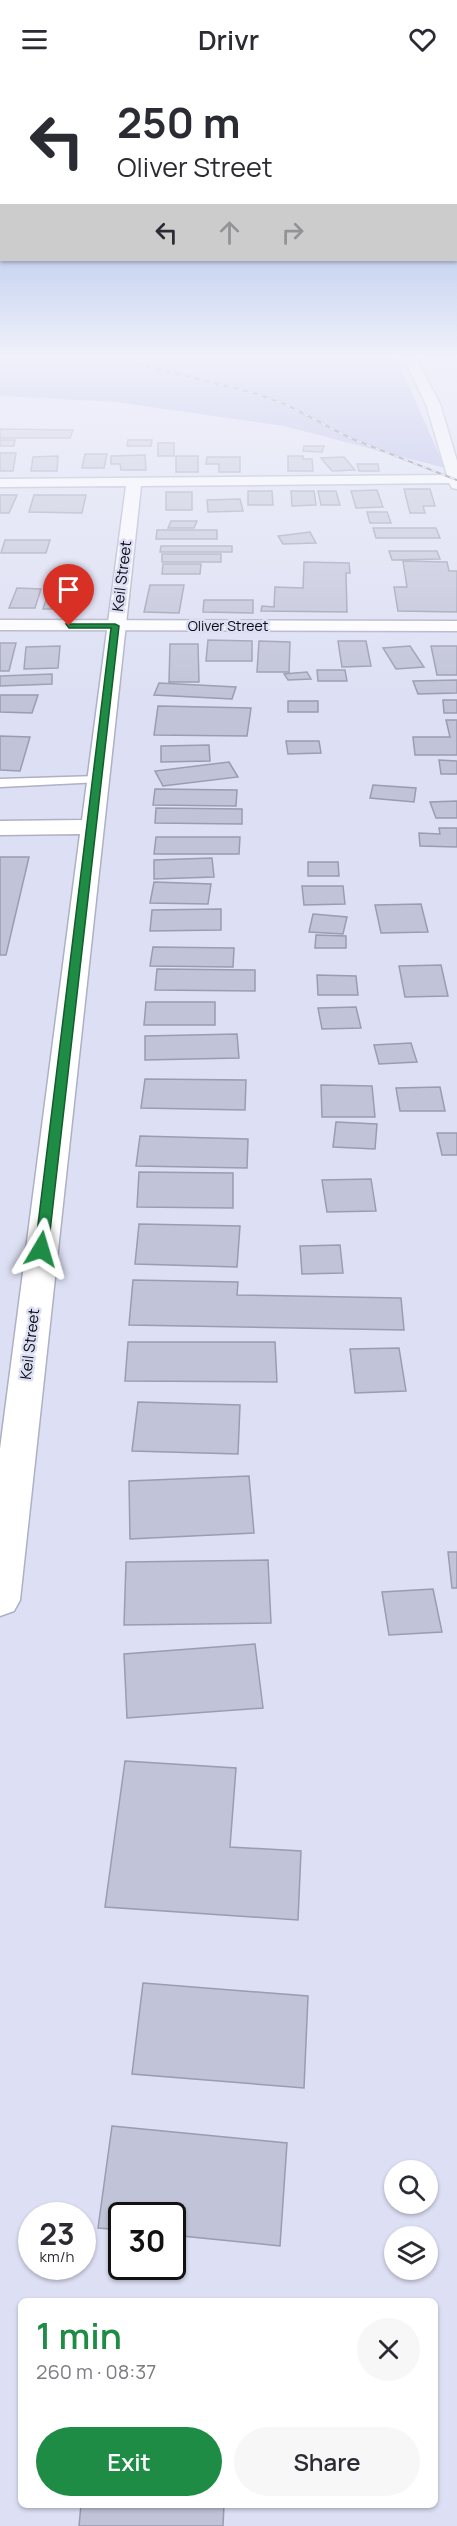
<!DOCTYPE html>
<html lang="en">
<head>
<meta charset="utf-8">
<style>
	:root { --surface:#fff; --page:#f7f7f7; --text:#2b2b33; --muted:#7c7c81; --accent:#1e8c45 }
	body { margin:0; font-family:Manrope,sans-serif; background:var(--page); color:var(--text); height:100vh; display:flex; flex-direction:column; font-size:22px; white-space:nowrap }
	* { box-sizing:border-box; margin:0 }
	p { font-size:20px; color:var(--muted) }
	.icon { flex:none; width:33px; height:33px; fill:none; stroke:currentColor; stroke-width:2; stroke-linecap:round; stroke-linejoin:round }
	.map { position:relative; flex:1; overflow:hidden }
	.sheet { position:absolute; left:18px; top:2220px; width:420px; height:210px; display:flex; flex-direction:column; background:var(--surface); border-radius:9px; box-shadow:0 2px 4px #0004 }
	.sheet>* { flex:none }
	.top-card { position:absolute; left:0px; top:0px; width:458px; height:183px; box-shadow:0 2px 4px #0004; background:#fff; color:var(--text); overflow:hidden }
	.controls { position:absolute; left:384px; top:2082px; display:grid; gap:12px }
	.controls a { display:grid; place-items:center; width:54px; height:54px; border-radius:50%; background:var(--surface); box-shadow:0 2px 4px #0004; font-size:30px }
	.speed { position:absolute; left:18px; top:2124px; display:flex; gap:12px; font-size:30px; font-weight:700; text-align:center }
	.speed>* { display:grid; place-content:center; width:78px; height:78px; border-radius:50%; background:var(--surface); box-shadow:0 2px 4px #0004; line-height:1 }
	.speed small { font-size:15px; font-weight:400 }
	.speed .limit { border:3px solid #111; border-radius:9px; background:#fff; color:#111 }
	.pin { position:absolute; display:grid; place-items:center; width:51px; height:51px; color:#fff; margin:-62px -26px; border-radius:50% 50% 50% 0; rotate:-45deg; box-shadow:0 0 6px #0007 }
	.pin .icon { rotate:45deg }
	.me { position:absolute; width:66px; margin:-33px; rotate:7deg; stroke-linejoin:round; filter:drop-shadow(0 0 4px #0008) }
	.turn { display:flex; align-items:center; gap:21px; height:126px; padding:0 18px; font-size:27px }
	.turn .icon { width:78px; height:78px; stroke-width:2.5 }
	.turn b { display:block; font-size:42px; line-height:51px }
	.lanes { display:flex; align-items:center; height:57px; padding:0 18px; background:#0003; justify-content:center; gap:30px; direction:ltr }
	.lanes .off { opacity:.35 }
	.round { display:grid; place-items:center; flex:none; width:63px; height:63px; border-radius:32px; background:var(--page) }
	.summary { display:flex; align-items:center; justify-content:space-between; height:102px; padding:0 18px }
	h1 { font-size:36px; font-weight:600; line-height:45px; color:var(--accent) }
	.button { display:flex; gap:12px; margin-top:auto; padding:12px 18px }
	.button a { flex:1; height:69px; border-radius:36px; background:var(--accent); color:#fff; font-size:24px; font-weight:600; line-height:69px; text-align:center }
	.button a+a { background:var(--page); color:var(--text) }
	header { display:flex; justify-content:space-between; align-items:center; height:78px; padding:0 18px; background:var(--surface); font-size:27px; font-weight:600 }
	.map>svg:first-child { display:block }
	.green { fill:#afb3e5 }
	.building { fill:#c1c3d8; stroke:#9a9cb0; stroke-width:1.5 }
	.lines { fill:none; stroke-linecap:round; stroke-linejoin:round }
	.lane-casing { stroke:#aeb0c4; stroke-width:3 }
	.street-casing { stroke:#aeb0c4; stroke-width:3 }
	.secondary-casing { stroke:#aeb0c4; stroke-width:3 }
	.lane { fill:#fff; fill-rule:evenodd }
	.street { fill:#fff; fill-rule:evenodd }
	.secondary { fill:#fff; fill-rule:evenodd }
	.rail-casing { stroke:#666774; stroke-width:2 }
	.rail { stroke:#dddff4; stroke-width:1.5; stroke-dasharray:5; stroke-linecap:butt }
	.route { fill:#1e8c45; stroke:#145b2d; stroke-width:1.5 }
	.labels { text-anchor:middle; stroke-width:5; stroke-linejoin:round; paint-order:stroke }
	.far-street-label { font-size:14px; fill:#0b0b12; stroke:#dddff4 }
	.street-label { font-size:15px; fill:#0b0b12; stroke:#dddff4 }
</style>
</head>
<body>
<header><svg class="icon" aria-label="menu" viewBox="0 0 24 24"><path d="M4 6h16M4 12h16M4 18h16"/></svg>Drivr<svg class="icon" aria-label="heart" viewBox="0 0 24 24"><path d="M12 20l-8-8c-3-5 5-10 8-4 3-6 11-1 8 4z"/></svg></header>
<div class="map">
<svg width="457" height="2448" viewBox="0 0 457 2448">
	<rect width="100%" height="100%" fill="#dddff4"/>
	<path class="green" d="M 0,277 L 395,277 L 445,390 L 284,348 L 116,324 L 0,318 Z"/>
	<path class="building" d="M 0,351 L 73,352 L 70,360 L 0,360 Z
		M 0,362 L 15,362 L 14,368 L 0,368 Z
		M 128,362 L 152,362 L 151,368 L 127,368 Z
		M 158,365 L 174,365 L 174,378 L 158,378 Z
		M 304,368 L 324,368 L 322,374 L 303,373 Z
		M 0,375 L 16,375 L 13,393 L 0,393 Z
		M 85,376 L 107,376 L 104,390 L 82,390 Z
		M 145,377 L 146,392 L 121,392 L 120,386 L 111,386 L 111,378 Z
		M 58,378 L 57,393 L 31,393 L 33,379 Z
		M 176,378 L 198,378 L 198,394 L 176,394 Z
		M 288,378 L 303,378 L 303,381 L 312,381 L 313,393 L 288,393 Z
		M 207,379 L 240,379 L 240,394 L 219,394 L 219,386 L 206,386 Z
		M 344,379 L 355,392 L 332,393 L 321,380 Z
		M 357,386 L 378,386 L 379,393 L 359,393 Z
		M 404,411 L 430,411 L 435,428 L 423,428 L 425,435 L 410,435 Z
		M 377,412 L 383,429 L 356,430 L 351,413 Z
		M 248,413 L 272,413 L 273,427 L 248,427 Z
		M 291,413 L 314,413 L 316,427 L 292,428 Z
		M 318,413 L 336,413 L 340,427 L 321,427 Z
		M 166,414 L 192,414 L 192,432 L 166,432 Z
		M 0,417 L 17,417 L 9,435 L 0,435 Z
		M 34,417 L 86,417 L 82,435 L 29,434 Z
		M 240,421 L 243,433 L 208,434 L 207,422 Z
		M 367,434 L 387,434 L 391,445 L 370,445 Z
		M 171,443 L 197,443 L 194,450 L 168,450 Z
		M 373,450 L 436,450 L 440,460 L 376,460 Z
		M 157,452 L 217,452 L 217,461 L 156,461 Z
		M 310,454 L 316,465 L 283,466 L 278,458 Z
		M 5,462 L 50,462 L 46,475 L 1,475 Z
		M 161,468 L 232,468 L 232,474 L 160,474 Z
		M 389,473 L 437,473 L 440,481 L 392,482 Z
		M 162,476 L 221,476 L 221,484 L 162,484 Z
		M 403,483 L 447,484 L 449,493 L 457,493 L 457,534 L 398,533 L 394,509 L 407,509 Z
		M 304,484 L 349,485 L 350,495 L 346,495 L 347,534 L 261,533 L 262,528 L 274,529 L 275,509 L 303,510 Z
		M 163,486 L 201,486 L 200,496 L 162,496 Z
		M 150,507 L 184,507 L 179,535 L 144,534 Z
		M 17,510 L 41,511 L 35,530 L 9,530 Z
		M 49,513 L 78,514 L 72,531 L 43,531 Z
		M 204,522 L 253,522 L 253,535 L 203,534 Z
		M 208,562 L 252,563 L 252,583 L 206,583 Z
		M 259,563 L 290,564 L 289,594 L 257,594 Z
		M 338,563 L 366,563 L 371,588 L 342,589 Z
		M 0,565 L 16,565 L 9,593 L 0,593 Z
		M 170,566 L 198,566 L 199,604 L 169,604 Z
		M 60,568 L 58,590 L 24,591 L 26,569 Z
		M 410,568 L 424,589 L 396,591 L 383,570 Z
		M 431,568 L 457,568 L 457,597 L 437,597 Z
		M 317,592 L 345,592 L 347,603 L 318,603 Z
		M 307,594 L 311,601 L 288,602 L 284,596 Z
		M 52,596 L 52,606 L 0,608 L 0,598 Z
		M 457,602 L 457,615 L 418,616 L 413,603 Z
		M 159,605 L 236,609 L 232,621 L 154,617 Z
		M 0,617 L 38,617 L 32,635 L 0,634 Z
		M 443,622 L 457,622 L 457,635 L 444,635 Z
		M 288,623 L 318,623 L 318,634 L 288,634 Z
		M 158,628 L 251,630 L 247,658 L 154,657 Z
		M 446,642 L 457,642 L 457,677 L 415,677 L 413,659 L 450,659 Z
		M 0,658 L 30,659 L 20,693 L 0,692 Z
		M 286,663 L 319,663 L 321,675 L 288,676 Z
		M 209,667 L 210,683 L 161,684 L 161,668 Z
		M 439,682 L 457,683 L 457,696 L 441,696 Z
		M 229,684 L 238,699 L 163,708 L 155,693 Z
		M 373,707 L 416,710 L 414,724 L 370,720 Z
		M 155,711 L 237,712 L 236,728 L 153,727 Z
		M 457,723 L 457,740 L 436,740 L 430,724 Z
		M 156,730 L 242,731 L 242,746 L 155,745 Z
		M 439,750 L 457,750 L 457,769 L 420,768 L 419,755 L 440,756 Z
		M 156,759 L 240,759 L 239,776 L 154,776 Z
		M 0,779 L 29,779 L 6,877 L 0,877 Z
		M 212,780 L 214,799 L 154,801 L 154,782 Z
		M 308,784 L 338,784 L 339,798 L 308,798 Z
		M 154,804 L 211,806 L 208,826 L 150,825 Z
		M 302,808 L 343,808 L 345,826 L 304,827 Z
		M 421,826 L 428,854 L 381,855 L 375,827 Z
		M 221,831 L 221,852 L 150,853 L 152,832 Z
		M 313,836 L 347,839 L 343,856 L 309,854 Z
		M 316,857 L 346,858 L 346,870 L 315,870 Z
		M 153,869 L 234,870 L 233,889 L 150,888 Z
		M 441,887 L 448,918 L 405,919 L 399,888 Z
		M 157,891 L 255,892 L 255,913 L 155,912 Z
		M 317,897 L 356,898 L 358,917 L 318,917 Z
		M 146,924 L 215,924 L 215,947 L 144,947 Z
		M 356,929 L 361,950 L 322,951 L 318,930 Z
		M 237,956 L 239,980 L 145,982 L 145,958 Z
		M 411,965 L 417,984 L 379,986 L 374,967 Z
		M 145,1001 L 246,1002 L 245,1032 L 141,1030 Z
		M 321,1007 L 372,1008 L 375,1039 L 322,1039 Z
		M 440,1009 L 445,1033 L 400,1033 L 396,1010 Z
		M 336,1044 L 377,1046 L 375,1071 L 333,1069 Z
		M 437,1055 L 457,1055 L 457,1077 L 442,1077 Z
		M 140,1058 L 248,1061 L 247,1090 L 136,1088 Z
		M 139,1094 L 233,1095 L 233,1130 L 137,1129 Z
		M 371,1101 L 376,1133 L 327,1134 L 322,1102 Z
		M 139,1146 L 240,1148 L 237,1189 L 135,1186 Z
		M 340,1167 L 343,1195 L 302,1196 L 300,1168 Z
		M 133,1202 L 238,1204 L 237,1217 L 401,1220 L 404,1252 L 129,1247 Z
		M 128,1264 L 275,1264 L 277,1304 L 125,1303 Z
		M 399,1270 L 406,1313 L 355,1315 L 350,1271 Z
		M 138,1324 L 240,1327 L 238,1376 L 132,1373 Z
		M 249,1398 L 254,1455 L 130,1461 L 129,1403 Z
		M 448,1474 L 457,1474 L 457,1510 L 452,1510 Z
		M 268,1482 L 271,1545 L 124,1547 L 126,1484 Z
		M 433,1511 L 442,1554 L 389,1557 L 382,1514 Z
		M 255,1566 L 263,1630 L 127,1640 L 124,1576 Z
		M 125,1683 L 236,1690 L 230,1769 L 301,1773 L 298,1842 L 105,1829 Z
		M 143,1905 L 308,1918 L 304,2010 L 132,1996 Z
		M 112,2048 L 287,2065 L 280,2168 L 172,2157 L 172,2138 L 122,2138 L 122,2152 L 98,2150 Z
		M 81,2427 L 224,2427 L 223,2448 L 79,2448 Z"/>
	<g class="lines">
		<g class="lane-casing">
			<path id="lane" d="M 97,698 L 101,700 L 101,704 L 0,709 L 0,701 Z"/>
		</g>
		<g class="street-casing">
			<path id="street" d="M 402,277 L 414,277 L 440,326 L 457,383 L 457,411 L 452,410 L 449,405 L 141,408 L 20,1522 L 14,1533 L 0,1538 L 0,1371 L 80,756 L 0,757 L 0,743 L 82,742 L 126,408 L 0,409 L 0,401 L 447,397 L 426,326 Z"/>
		</g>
		<g class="secondary-casing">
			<path id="secondary" d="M 0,542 L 457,543 L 457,553 L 0,552 Z"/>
		</g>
		<use href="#lane" class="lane"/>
		<use href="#street" class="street"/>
		<use href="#secondary" class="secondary"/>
		<g class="rail-casing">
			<path id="rail" d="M 82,277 L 130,284 L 254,315 L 287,327 L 350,360 L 457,402"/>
		</g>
		<use href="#rail" class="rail"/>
	</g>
	<linearGradient id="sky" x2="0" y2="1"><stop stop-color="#7d9fdd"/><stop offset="0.45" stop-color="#f0f1fa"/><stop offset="1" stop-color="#f0f1fa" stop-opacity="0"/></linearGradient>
	<rect width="457" height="619" fill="url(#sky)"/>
	<path class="route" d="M 66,546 L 115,546 L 119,548 L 48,1171 L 41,1175 L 35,1171 L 111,550 L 69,550 Z"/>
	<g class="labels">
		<g class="far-street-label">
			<text x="228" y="553">Oliver Street</text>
		</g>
		<g class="street-label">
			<text transform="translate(122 498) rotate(-83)" y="5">Keil Street</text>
			<text transform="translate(30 1266) rotate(-83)" y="5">Keil Street</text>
		</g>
	</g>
</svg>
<div class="controls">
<a><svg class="icon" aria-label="search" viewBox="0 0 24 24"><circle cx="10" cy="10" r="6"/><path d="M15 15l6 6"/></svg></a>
<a><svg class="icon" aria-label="layers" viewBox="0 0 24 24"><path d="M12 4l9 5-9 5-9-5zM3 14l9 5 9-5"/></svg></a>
</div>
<div class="speed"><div>23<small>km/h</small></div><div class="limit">30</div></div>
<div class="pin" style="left:69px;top:548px;background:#d93025"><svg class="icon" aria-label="arrive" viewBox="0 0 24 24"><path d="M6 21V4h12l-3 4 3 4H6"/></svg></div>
<svg class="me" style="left:41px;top:1171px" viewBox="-20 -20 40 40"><path d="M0-17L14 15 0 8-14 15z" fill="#1e8c45" stroke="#fff" stroke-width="4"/></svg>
<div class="top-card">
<div class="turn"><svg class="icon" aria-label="left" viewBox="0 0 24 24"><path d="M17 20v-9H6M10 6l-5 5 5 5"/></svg><div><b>250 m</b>Oliver Street</div></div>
<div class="lanes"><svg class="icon" aria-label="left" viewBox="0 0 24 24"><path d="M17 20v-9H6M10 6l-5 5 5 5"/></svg><svg class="icon off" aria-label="ahead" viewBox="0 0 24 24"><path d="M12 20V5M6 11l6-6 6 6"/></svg><svg class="icon off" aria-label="right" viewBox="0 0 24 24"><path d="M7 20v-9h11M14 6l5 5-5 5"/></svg></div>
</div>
<section class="sheet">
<div class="summary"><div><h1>1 min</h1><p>260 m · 08:37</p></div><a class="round"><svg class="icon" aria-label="close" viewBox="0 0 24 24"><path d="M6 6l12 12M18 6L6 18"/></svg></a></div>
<div class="button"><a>Exit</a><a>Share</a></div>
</section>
</div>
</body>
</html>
